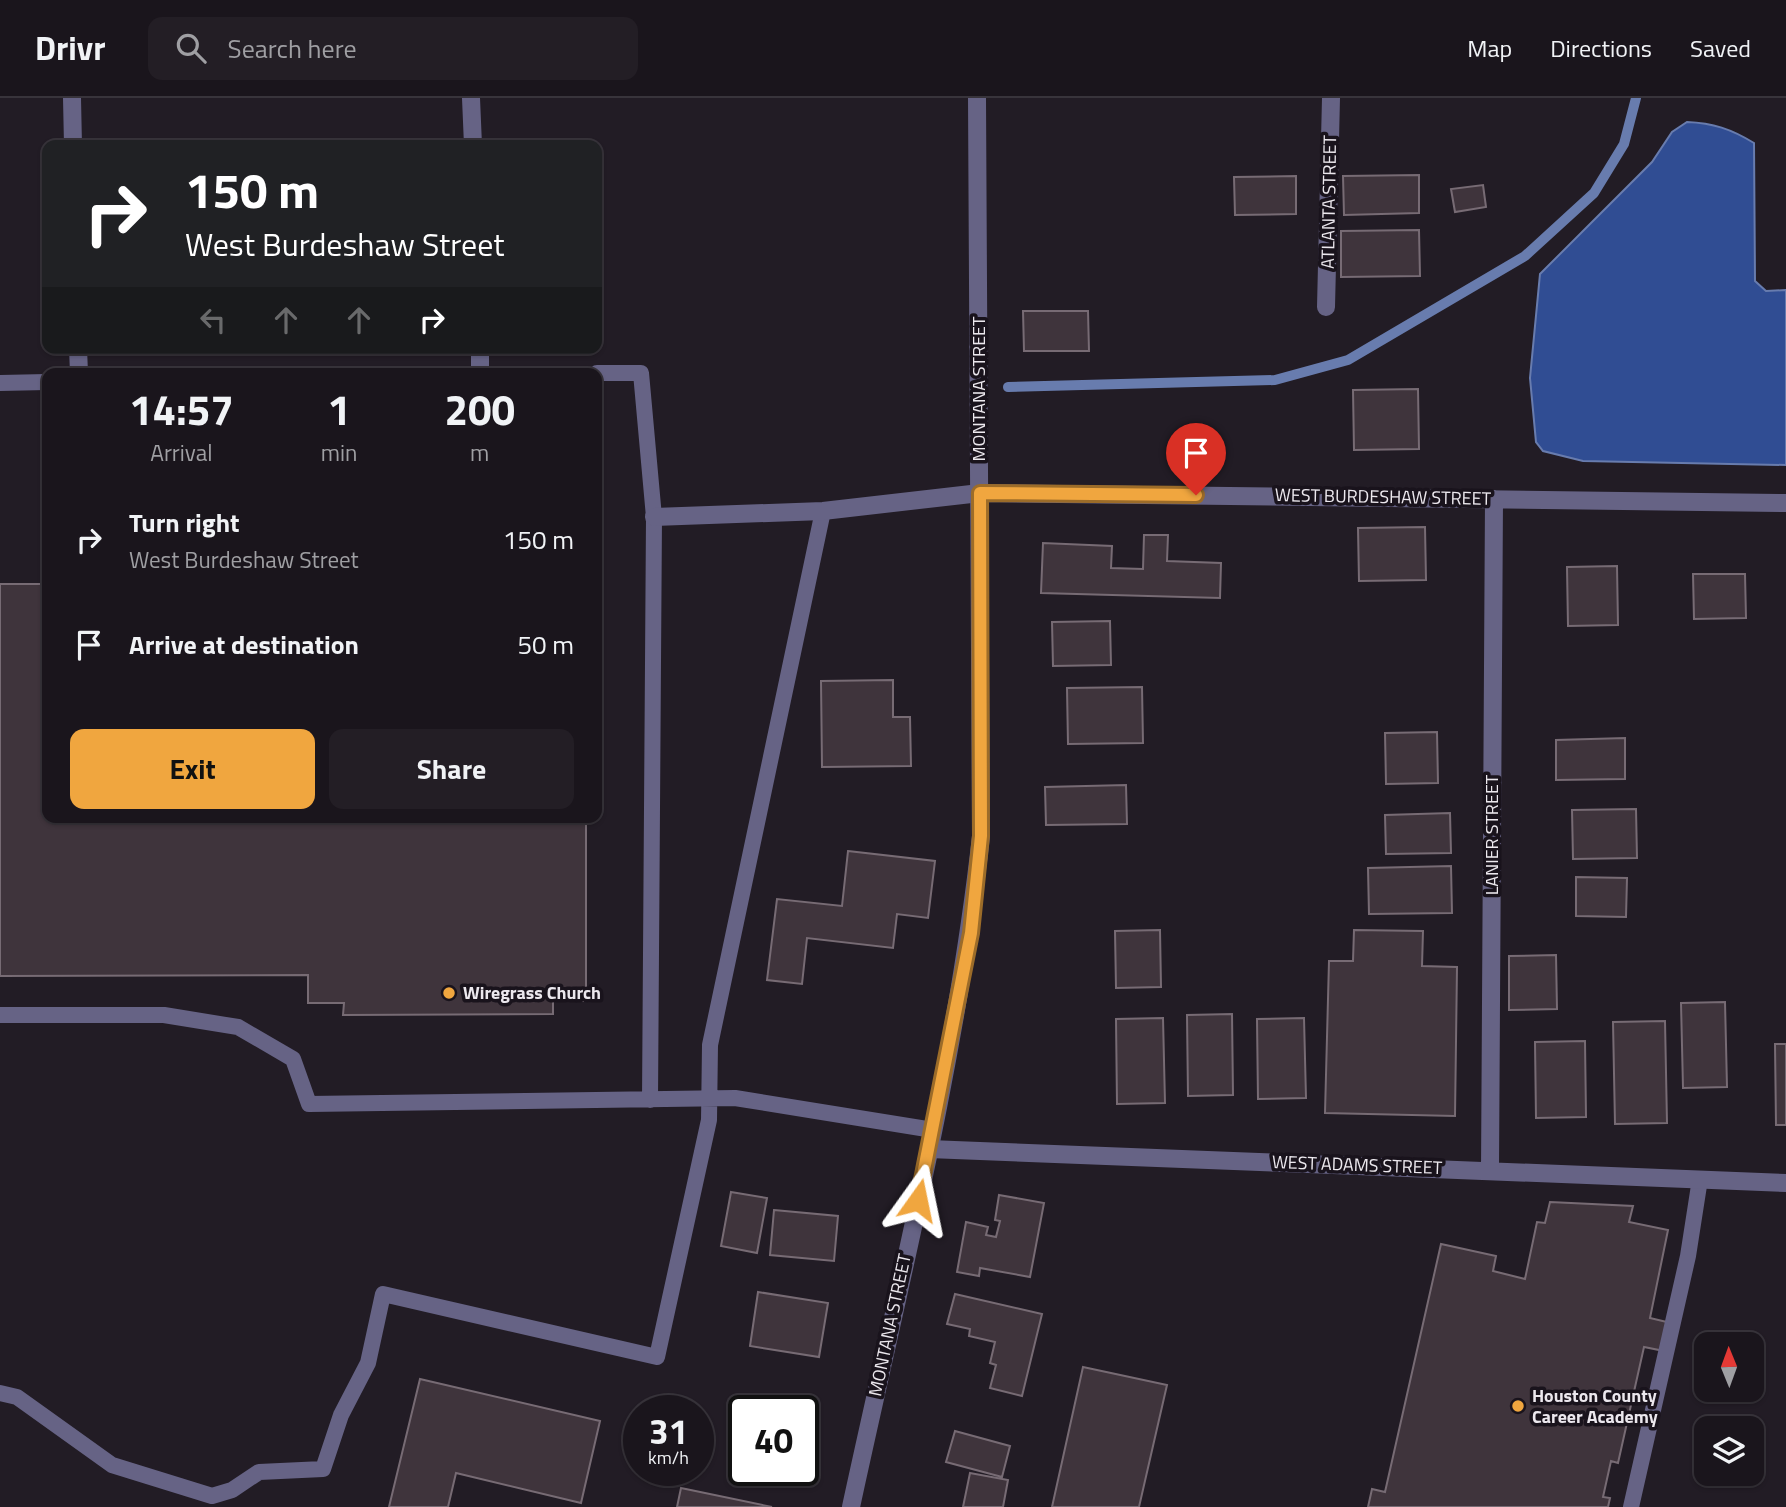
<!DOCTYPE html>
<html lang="en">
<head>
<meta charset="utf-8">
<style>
	:root { --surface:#1a151c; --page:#231e25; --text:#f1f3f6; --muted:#9f9fa3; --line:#38343b; --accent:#f0a63f }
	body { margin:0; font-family:"Titillium Web",sans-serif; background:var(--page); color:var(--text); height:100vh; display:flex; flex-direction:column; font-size:26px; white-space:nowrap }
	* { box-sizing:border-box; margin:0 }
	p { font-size:23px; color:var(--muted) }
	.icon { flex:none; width:38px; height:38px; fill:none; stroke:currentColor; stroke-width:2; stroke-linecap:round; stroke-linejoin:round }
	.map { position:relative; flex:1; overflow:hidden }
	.drawer { position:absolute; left:42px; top:270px; width:560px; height:455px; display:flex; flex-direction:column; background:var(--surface); border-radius:14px; box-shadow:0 2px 5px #0004,0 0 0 2px var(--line) }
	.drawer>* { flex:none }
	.top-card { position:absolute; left:42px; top:42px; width:560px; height:214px; border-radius:14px; box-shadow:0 2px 5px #0004,0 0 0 2px var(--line); background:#202124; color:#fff; overflow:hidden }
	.needle { width:46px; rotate:359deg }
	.controls { position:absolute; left:1694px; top:1234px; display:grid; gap:14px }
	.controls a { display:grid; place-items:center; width:70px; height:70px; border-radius:14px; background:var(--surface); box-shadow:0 2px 5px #0004,0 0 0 2px var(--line); font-size:35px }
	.speed { position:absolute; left:623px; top:1297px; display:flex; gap:14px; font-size:35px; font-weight:700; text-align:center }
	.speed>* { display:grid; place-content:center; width:91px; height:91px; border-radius:50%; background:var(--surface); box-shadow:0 2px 5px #0004,0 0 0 2px var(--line); line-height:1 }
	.speed small { font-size:18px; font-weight:400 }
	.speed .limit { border:4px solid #111; border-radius:10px; background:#fff; color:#111 }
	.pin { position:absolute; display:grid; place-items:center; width:60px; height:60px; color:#fff; margin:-72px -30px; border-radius:50% 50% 50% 0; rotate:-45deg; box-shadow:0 0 7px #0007 }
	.pin .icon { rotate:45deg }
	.me { position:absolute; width:77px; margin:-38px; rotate:12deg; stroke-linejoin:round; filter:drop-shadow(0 0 5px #0008) }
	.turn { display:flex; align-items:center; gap:24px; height:147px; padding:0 28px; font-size:32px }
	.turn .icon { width:91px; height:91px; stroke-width:2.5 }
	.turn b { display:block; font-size:49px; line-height:60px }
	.lanes { display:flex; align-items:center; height:66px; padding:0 28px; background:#0003; justify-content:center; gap:35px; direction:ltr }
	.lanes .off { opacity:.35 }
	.eta { display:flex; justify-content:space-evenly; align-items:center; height:119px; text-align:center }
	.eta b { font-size:42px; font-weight:700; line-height:49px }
	.cta { display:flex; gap:14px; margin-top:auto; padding:14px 28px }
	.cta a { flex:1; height:80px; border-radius:14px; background:var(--accent); color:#111; font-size:28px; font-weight:700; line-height:80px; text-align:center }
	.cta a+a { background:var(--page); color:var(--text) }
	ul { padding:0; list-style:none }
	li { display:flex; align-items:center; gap:21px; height:105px; padding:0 28px }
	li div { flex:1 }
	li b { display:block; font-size:26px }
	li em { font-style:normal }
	header { display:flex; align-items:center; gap:42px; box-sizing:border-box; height:98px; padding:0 35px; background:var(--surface); border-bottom:2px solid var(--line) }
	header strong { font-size:33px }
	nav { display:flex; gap:38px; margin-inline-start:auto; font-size:24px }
	.search { width:490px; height:63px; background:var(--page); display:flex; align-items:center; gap:18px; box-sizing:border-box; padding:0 24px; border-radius:14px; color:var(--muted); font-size:26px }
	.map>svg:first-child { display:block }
	.water { fill:#304d93; stroke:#687cae; stroke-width:2 }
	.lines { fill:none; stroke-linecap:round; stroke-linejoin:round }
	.stream { stroke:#687cae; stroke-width:10 }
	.building { fill:#3f343c; stroke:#776b74; stroke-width:2 }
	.service { stroke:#666385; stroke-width:16 }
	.minor { stroke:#666385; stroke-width:18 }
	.tertiary { stroke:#666385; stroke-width:18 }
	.route-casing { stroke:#9c6c29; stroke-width:18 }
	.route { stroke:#f0a63f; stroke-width:12 }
	.poi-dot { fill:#f0a63f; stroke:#19131c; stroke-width:2.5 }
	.labels { text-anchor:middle; stroke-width:7; stroke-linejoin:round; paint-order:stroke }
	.street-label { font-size:18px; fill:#ece8ee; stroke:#19131c }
	.poi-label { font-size:18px; font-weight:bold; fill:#ece8ee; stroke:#19131c; text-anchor:start }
</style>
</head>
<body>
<header>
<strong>Drivr</strong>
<div class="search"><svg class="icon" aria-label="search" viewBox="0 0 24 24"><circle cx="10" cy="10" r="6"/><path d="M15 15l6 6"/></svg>Search here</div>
<nav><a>Map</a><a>Directions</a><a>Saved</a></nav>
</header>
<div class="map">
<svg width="1786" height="1409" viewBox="0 0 1786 1409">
	<rect width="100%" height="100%" fill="#221c25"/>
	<path class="water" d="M 1687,24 C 1713,25 1731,31 1754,45 L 1755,183 L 1766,193 L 1786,192 L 1786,367 L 1583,363 L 1543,353 L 1536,344 L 1530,280 L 1540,176 L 1652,64 L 1672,34 Z"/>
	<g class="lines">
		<path class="stream" d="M 1008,289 L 1275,282 L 1348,262 L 1525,158 L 1594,95 L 1624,46 L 1636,0"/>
	</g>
	<path class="building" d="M 1419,77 L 1419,115 L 1344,117 L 1343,78 Z
		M 1296,78 L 1296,116 L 1235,117 L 1234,79 Z
		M 1483,87 L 1486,109 L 1455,114 L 1451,91 Z
		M 1419,132 L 1420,178 L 1341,179 L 1341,133 Z
		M 1023,213 L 1088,213 L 1089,253 L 1024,253 Z
		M 1418,291 L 1419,351 L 1354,352 L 1353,292 Z
		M 1425,429 L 1426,482 L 1359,483 L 1358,430 Z
		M 1144,437 L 1168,437 L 1167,463 L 1221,465 L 1220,500 L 1041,495 L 1043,445 L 1112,448 L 1111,470 L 1143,471 Z
		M 1617,468 L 1618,527 L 1568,528 L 1567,469 Z
		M 1693,476 L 1745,476 L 1746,520 L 1694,521 Z
		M 0,486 L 47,486 L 47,719 L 586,719 L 586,903 L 553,903 L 553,916 L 343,917 L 344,905 L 308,905 L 308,877 L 0,878 Z
		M 1110,523 L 1111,567 L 1053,568 L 1052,524 Z
		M 893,582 L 893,619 L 910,619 L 911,668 L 822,669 L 821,583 Z
		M 1142,589 L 1143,645 L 1068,646 L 1067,590 Z
		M 1437,634 L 1438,685 L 1386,686 L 1385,635 Z
		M 1625,640 L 1625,681 L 1556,682 L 1556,642 Z
		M 1126,687 L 1127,726 L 1046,727 L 1045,689 Z
		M 1636,711 L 1637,760 L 1573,761 L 1572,712 Z
		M 1450,715 L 1451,755 L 1386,756 L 1385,717 Z
		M 848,753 L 935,763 L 928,820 L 897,816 L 893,850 L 807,840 L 802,886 L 767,882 L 777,801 L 842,808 Z
		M 1451,768 L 1452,815 L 1369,816 L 1368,770 Z
		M 1576,779 L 1627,780 L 1626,819 L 1576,818 Z
		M 1160,832 L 1161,889 L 1116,890 L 1115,833 Z
		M 1354,832 L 1423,833 L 1422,868 L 1457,869 L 1455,1018 L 1325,1015 L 1329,863 L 1353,863 Z
		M 1556,857 L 1557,911 L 1509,912 L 1509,858 Z
		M 1725,904 L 1727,989 L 1683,990 L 1681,905 Z
		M 1232,916 L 1233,997 L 1188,998 L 1187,917 Z
		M 1163,920 L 1165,1005 L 1117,1006 L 1116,921 Z
		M 1304,920 L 1306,1000 L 1258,1001 L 1257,921 Z
		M 1665,923 L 1667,1025 L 1615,1026 L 1613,924 Z
		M 1585,943 L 1586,1019 L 1536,1020 L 1535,944 Z
		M 1775,946 L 1786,946 L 1786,1027 L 1776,1027 Z
		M 731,1094 L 767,1100 L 757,1155 L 721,1148 Z
		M 999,1097 L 1044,1105 L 1030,1179 L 980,1170 L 979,1178 L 957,1174 L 966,1124 L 988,1129 L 986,1137 L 996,1139 L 1000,1123 L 995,1122 Z
		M 1550,1104 L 1633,1108 L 1629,1124 L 1668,1132 L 1650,1220 L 1671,1225 L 1664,1253 L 1644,1249 L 1618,1365 L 1611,1363 L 1603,1399 L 1610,1400 L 1608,1409 L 1368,1409 L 1372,1391 L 1385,1394 L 1441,1146 L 1496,1158 L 1493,1173 L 1525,1181 L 1537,1124 L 1545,1125 Z
		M 774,1112 L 838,1118 L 834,1163 L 770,1157 Z
		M 758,1194 L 828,1205 L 819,1259 L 750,1248 Z
		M 955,1196 L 1042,1216 L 1022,1298 L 990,1290 L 996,1267 L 990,1265 L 995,1244 L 969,1238 L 970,1231 L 947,1226 Z
		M 1083,1269 L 1167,1287 L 1139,1409 L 1052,1409 Z
		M 420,1281 L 600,1323 L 581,1405 L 456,1375 L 448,1409 L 389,1409 Z
		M 955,1333 L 1010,1348 L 1002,1379 L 946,1364 Z
		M 970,1375 L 1008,1382 L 1003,1409 L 963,1409 Z
		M 681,1390 L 772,1409 L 677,1409 Z"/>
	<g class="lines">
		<path class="service" d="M 597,275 L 641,275 L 654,419 L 650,1002
			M 0,285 L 47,284
			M 0,917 L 164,917 L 238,929 L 293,961 L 309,1006 L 735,1000 L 933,1032
			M 0,1295 L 17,1299 L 112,1367 L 212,1398 L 232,1392 L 259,1374 L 323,1371 L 341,1317 L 368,1265 L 383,1196 L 657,1259 L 709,1022 L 710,947 L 823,413
			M 1631,1409 L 1688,1158 L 1700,1081"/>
		<path class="minor" d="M 72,0 L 73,47
			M 471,0 L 473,47
			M 1326,209 L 1331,0
			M 78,250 L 79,275
			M 480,250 L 480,275
			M 654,419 L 823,413 L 980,395 L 1786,405
			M 929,1051 L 1786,1085
			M 1490,1073 L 1494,401"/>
		<path class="tertiary" d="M 851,1409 C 899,1187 956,964 981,738 L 977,0"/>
	</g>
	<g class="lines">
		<g class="route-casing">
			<path id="route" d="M 918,1102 L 971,835 L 981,738 L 980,395 L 1196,397"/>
		</g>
		<use href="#route" class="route"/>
	</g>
	<g class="poi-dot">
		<circle cx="449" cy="895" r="7"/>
		<circle cx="1518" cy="1308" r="7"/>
	</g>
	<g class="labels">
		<g class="street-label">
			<text transform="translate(1329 104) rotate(-89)" y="6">ATLANTA STREET</text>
			<text transform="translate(979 291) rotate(-90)" y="6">MONTANA STREET</text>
			<text transform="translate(1383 399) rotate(1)" y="6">WEST BURDESHAW STREET</text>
			<text transform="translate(1492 737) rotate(-90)" y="6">LANIER STREET</text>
			<text transform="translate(1357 1067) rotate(2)" y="6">WEST ADAMS STREET</text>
			<text transform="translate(890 1227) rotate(-78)" y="6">MONTANA STREET</text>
		</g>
		<g class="poi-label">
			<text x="463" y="901">Wiregrass Church</text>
			<text x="1532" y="1304">Houston County<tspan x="1532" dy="21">Career Academy</tspan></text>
		</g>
	</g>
</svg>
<div class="controls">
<a><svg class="needle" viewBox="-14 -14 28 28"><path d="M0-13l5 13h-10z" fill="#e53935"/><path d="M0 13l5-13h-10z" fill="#9f9fa3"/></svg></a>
<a><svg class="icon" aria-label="layers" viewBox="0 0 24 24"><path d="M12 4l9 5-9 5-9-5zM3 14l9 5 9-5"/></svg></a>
</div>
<div class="speed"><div>31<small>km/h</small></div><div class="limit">40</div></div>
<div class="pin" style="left:1196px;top:397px;background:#d93025"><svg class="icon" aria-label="arrive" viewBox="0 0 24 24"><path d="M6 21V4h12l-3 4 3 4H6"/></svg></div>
<svg class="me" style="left:918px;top:1102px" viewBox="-20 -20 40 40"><path d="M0-17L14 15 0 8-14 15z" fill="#f0a63f" stroke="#fff" stroke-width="4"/></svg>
<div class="top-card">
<div class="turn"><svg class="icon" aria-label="right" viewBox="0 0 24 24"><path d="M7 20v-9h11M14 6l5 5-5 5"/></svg><div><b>150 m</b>West Burdeshaw Street</div></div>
<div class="lanes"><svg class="icon off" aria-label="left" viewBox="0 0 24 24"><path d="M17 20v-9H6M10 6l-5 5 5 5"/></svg><svg class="icon off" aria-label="ahead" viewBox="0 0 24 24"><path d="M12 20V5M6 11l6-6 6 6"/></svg><svg class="icon off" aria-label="ahead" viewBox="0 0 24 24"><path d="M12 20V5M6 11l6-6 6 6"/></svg><svg class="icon" aria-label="right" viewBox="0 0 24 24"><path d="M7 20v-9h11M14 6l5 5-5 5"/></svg></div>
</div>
<section class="drawer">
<div class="eta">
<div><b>14:57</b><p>Arrival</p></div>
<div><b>1</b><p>min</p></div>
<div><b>200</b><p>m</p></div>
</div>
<ul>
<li><svg class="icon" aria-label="right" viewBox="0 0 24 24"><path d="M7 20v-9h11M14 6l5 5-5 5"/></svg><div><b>Turn right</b><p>West Burdeshaw Street</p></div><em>150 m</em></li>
<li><svg class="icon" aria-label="arrive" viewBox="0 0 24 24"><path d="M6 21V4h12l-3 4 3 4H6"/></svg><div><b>Arrive at destination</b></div><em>50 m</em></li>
</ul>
<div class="cta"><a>Exit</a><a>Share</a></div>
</section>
</div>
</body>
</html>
